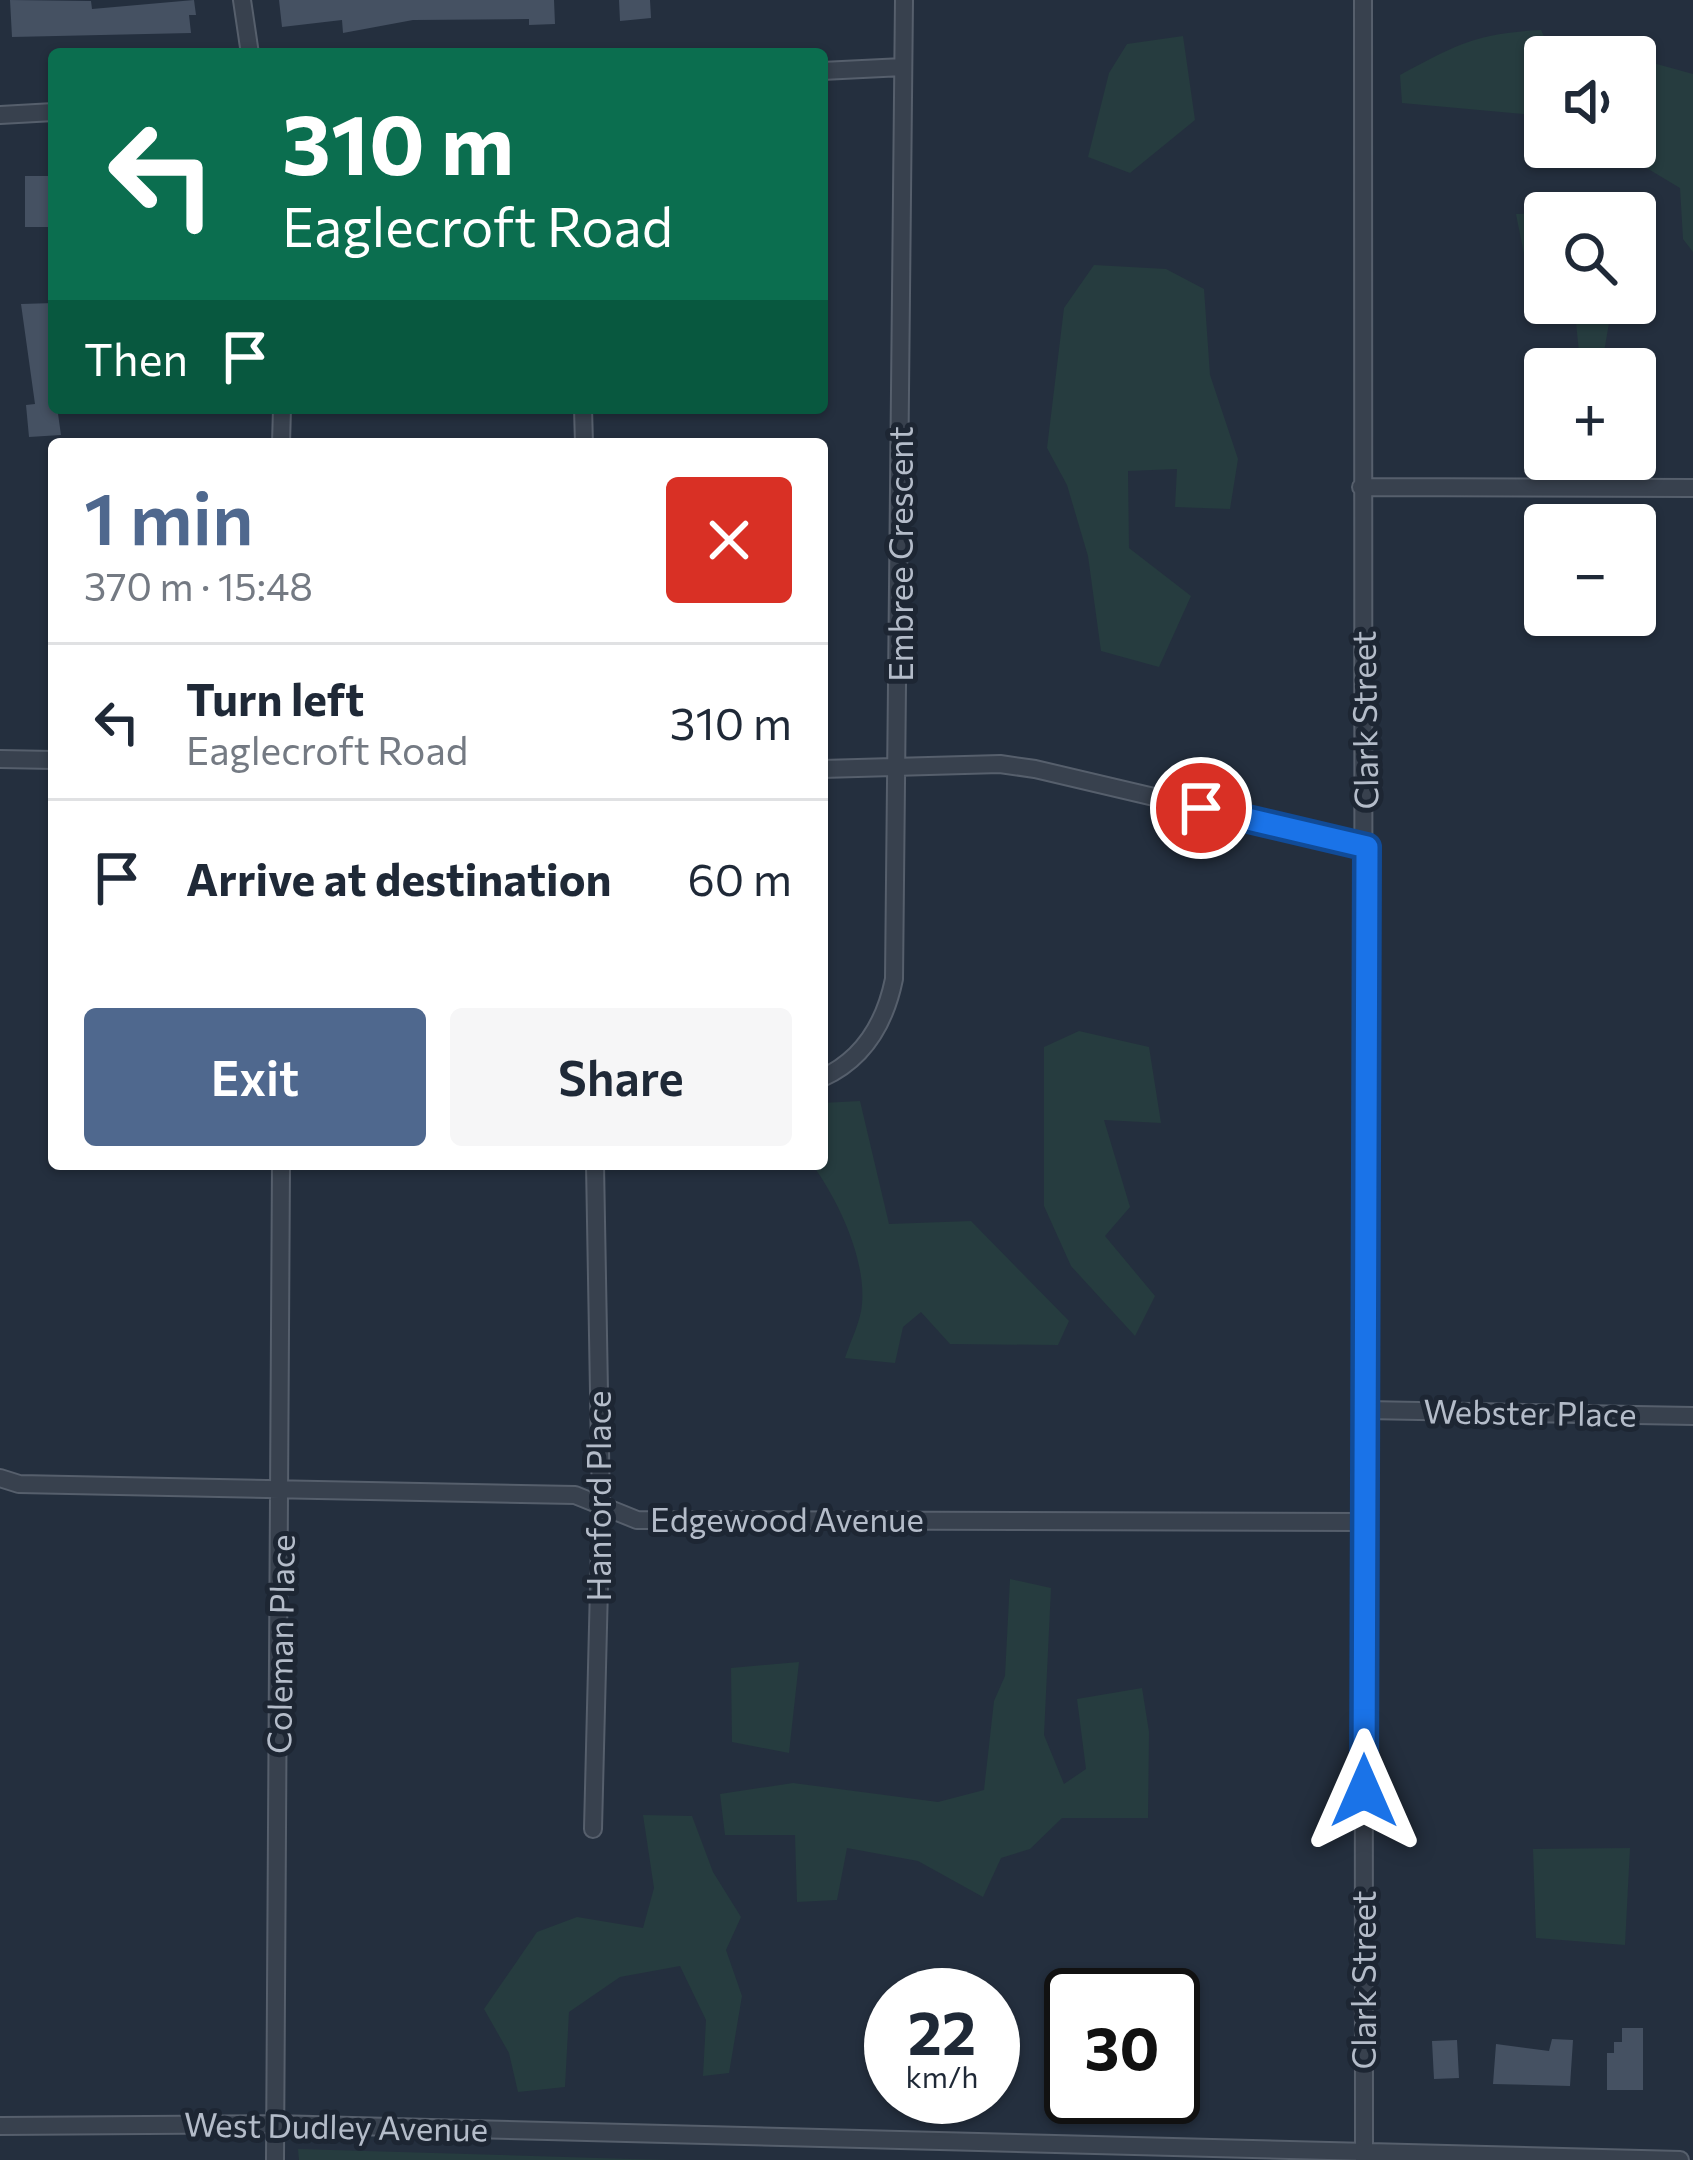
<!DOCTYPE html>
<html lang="en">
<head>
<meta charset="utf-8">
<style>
	:root { --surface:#fff; --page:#f6f6f7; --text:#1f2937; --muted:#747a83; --line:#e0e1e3; --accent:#4f688e }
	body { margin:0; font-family:Commissioner,sans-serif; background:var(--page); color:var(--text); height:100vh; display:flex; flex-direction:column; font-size:45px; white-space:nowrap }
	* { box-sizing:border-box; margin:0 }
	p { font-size:39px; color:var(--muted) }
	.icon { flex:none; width:66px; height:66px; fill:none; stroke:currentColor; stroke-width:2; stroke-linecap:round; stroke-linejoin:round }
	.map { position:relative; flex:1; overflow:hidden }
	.panel { position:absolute; left:48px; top:438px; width:780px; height:732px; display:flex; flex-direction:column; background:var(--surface); border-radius:12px; box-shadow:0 3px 9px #0004 }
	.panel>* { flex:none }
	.guide { position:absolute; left:48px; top:48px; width:780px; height:366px; border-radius:12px; box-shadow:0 3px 9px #0004; background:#0b6e4f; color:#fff; overflow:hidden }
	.fabs { position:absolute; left:1524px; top:36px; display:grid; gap:24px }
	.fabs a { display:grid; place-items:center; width:132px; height:132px; border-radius:12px; background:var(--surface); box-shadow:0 3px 9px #0004; font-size:60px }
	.speed { position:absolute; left:864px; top:1968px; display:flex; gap:24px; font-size:60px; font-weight:700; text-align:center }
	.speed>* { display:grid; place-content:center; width:156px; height:156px; border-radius:50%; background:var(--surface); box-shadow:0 3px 9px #0004; line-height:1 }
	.speed small { font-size:30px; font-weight:400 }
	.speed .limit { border:6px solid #111; border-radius:18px; background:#fff; color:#111 }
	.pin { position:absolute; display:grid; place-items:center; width:102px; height:102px; color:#fff; margin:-51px; border:6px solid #fff; border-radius:50%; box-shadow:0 3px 12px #0007 }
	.me { position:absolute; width:132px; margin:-66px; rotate:0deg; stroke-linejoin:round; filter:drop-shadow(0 0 9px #0008) }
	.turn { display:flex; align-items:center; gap:42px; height:252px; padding:0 36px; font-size:54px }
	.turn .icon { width:156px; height:156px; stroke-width:2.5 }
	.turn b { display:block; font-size:84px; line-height:102px }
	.then { display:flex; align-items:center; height:114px; padding:0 36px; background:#0003; gap:24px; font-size:45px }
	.round { display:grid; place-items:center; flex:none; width:126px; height:126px; border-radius:12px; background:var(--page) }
	.headline { display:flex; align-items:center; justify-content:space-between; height:204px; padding:0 36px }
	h1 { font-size:72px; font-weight:600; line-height:90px; color:var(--accent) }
	.cta { display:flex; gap:24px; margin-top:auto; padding:24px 36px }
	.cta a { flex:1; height:138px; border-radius:12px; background:var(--accent); color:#fff; font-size:48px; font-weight:600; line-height:138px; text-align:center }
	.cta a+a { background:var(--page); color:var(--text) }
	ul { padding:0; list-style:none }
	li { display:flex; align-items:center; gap:36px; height:156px; padding:0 36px; border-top:3px solid var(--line) }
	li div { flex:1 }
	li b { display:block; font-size:45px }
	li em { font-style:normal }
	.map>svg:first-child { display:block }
	.green { fill:#263c3f }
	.building { fill:#455162 }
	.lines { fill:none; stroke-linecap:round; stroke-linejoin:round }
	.street-casing { stroke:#565f6c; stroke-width:20 }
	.street { stroke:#38414e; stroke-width:16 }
	.route-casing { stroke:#114b97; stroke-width:30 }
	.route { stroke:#1a73e8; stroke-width:21 }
	.labels { text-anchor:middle; stroke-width:10; stroke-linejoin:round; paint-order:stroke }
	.street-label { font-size:33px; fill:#b4bcc9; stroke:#1d2633 }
</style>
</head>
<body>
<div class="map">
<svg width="1693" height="2160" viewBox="0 0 1693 2160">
	<rect width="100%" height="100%" fill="#242f3e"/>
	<path class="green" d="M 1541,30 L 1554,57 L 1545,57 L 1545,116 L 1402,103 L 1400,75 C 1455,45 1477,33 1541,30 Z
		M 1183,36 L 1195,120 L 1130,173 L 1088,157 L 1109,73 L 1127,44 Z
		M 1635,58 L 1693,74 L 1693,252 L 1683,239 L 1680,188 L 1640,164 L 1586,147 L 1635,147 Z
		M 1576,212 L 1545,213 L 1545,284 L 1530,284 L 1516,214 Z
		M 1094,265 L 1166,269 L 1204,289 L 1210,375 L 1238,459 L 1230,509 L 1175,507 L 1177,469 L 1128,471 L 1129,548 L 1191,596 L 1159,667 L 1101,651 L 1088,556 L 1067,485 L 1047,448 L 1064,308 Z
		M 1574,303 L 1606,303 L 1610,317 L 1602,364 L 1580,362 Z
		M 1079,1031 L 1149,1047 L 1161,1123 L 1104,1120 L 1130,1207 L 1105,1236 L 1155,1296 L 1135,1336 L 1071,1266 L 1044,1206 L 1044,1047 Z
		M 860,1101 L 889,1224 L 971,1221 L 1069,1321 L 1058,1345 L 950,1344 L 921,1312 L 903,1327 L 895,1363 L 845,1358 C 850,1342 861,1321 862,1304 C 866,1258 838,1200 812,1164 L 822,1164 L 822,1103 Z
		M 1010,1579 L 1051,1588 L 1044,1735 L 1064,1784 L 1086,1769 L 1077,1699 L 1142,1688 L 1149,1732 L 1148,1818 L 1062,1818 L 1030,1849 L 1001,1858 L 983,1897 L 918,1861 L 847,1848 L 837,1900 L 797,1902 L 795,1835 L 725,1835 L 720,1794 L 793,1783 L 938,1802 L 984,1790 L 994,1701 L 1005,1676 Z
		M 799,1662 L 789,1753 L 732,1742 L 731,1668 Z
		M 643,1815 L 692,1816 L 713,1872 L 741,1917 L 726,1950 L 742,1996 L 729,2073 L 703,2076 L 706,2020 L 680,1966 L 620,1977 L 569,2012 L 565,2087 L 518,2092 L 509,2053 L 484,2009 L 537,1932 L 577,1917 L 643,1928 L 654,1888 Z
		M 1630,1848 L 1625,1945 L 1536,1938 L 1533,1849 Z
		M 298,2149 L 631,2159 L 672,2160 L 299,2160 Z"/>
	<path class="building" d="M 10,0 L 91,1 L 92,9 L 194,0 L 196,15 L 189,15 L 191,33 L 12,37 Z
		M 279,0 L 554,0 L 555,24 L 529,25 L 529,19 L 413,20 L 343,33 L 342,20 L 282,27 Z
		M 619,0 L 650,0 L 651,18 L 620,21 Z
		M 25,176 L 52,176 L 52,227 L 25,227 Z
		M 54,303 L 54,342 L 48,343 L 61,435 L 29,437 L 26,405 L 35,404 L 21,304 Z
		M 1622,2028 L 1643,2028 L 1643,2090 L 1607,2090 L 1607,2053 L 1614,2053 L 1614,2042 L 1622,2042 Z
		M 1552,2039 L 1573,2040 L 1570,2086 L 1493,2084 L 1496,2044 L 1549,2051 Z
		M 1457,2040 L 1459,2078 L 1434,2079 L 1432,2041 Z"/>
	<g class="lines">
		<g class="street-casing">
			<path id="street" d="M 242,0 L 250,54
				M 1363,0 L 1364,2160
				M 822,71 L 903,67
				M 0,115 L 54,112
				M 583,408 L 584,444
				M 281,444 L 282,408
				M 1361,487 L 1693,488
				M 0,759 L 54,760
				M 822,769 L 1000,764 L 1035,769 L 1367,847
				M 822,1078 C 864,1059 885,1023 894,979 L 904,0
				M 1366,1410 L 1693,1416
				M 0,1478 L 19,1484 L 575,1495 L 637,1520 L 1364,1522
				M 593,1829 L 601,1506 L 595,1164
				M 0,2126 L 274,2124 L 1680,2160
				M 275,2160 L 281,1164"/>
		</g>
		<use href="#street" class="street"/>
	</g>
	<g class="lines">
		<g class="route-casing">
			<path id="route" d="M 1201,808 L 1367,847 L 1364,1791"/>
		</g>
		<use href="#route" class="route"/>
	</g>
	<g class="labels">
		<g class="street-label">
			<text transform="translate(901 554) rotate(-90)" y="12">Embree Crescent</text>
			<text transform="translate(1365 720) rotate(-91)" y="12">Clark Street</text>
			<text transform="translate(1530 1413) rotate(1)" y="12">Webster Place</text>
			<text transform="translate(599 1496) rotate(-90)" y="12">Hanford Place</text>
			<text x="787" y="1532">Edgewood Avenue</text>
			<text transform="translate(281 1644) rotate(-89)" y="12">Coleman Place</text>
			<text transform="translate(1364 1980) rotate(-90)" y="12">Clark Street</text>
			<text transform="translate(336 2127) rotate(1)" y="12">West Dudley Avenue</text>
		</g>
	</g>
</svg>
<div class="fabs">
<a><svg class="icon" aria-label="sound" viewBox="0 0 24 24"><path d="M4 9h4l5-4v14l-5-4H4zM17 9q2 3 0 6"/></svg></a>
<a><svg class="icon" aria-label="search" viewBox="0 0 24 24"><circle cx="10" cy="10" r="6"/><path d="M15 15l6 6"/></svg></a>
<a>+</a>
<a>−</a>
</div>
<div class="speed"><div>22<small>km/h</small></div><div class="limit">30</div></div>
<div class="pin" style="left:1201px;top:808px;background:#d93025"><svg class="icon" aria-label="arrive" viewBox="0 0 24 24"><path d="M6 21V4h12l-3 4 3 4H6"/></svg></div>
<svg class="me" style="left:1364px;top:1791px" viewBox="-20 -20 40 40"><path d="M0-17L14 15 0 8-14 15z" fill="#1a73e8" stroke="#fff" stroke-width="4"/></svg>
<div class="guide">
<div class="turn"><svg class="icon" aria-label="left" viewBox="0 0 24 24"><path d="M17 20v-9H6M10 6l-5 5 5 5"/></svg><div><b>310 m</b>Eaglecroft Road</div></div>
<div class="then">Then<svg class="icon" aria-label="arrive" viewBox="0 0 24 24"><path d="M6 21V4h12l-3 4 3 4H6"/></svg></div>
</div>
<section class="panel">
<div class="headline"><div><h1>1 min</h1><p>370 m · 15:48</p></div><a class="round" style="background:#d93025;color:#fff"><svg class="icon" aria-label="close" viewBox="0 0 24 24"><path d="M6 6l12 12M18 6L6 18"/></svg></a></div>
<ul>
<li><svg class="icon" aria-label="left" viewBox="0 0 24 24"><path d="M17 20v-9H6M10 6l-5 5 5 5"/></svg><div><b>Turn left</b><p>Eaglecroft Road</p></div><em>310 m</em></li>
<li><svg class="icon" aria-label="arrive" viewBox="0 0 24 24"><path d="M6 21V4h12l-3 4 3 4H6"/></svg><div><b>Arrive at destination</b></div><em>60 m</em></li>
</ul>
<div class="cta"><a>Exit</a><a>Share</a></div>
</section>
</div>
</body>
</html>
